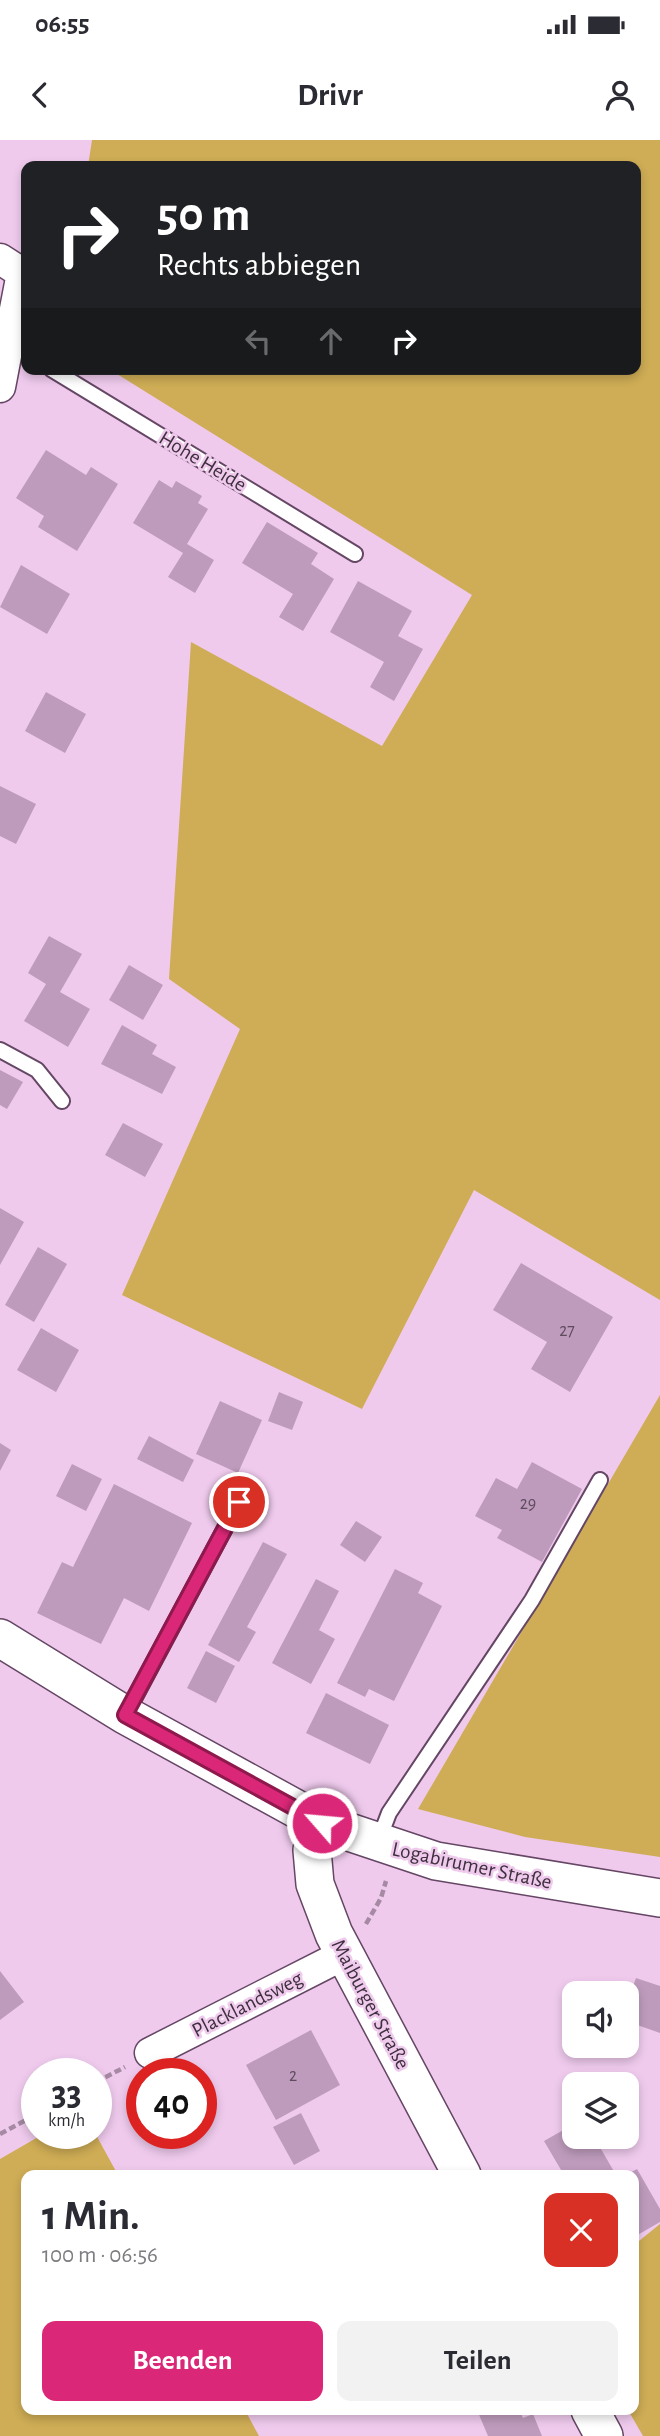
<!DOCTYPE html>
<html lang="de">
<head>
<meta charset="utf-8">
<style>
	:root { --surface:#fff; --page:#f2f2f3; --text:#2b2b33; --muted:#7c7c81; --accent:#db2777 }
	body { margin:0; font-family:"Alegreya Sans",sans-serif; background:var(--page); color:var(--text); height:100vh; display:flex; flex-direction:column; font-size:26px; white-space:nowrap }
	* { box-sizing:border-box; margin:0 }
	p { font-size:23px; color:var(--muted) }
	.icon { flex:none; width:38px; height:38px; fill:none; stroke:currentColor; stroke-width:2; stroke-linecap:round; stroke-linejoin:round }
	.map { position:relative; flex:1; overflow:hidden }
	.details { position:absolute; left:21px; top:2030px; width:618px; height:245px; display:flex; flex-direction:column; background:var(--surface); border-radius:14px; box-shadow:0 4px 10px #0003 }
	.details>* { flex:none }
	.guide { position:absolute; left:21px; top:21px; width:620px; height:214px; border-radius:14px; box-shadow:0 4px 10px #0003; background:#202124; color:#fff; overflow:hidden }
	.controls { position:absolute; left:562px; top:1841px; display:grid; gap:14px }
	.controls a { display:grid; place-items:center; width:77px; height:77px; border-radius:14px; background:var(--surface); box-shadow:0 4px 10px #0003; font-size:35px }
	.speed { position:absolute; left:21px; top:1918px; display:flex; gap:14px; font-size:35px; font-weight:700; text-align:center }
	.speed>* { display:grid; place-content:center; width:91px; height:91px; border-radius:50%; background:var(--surface); box-shadow:0 4px 10px #0003; line-height:1 }
	.speed small { font-size:18px; font-weight:400 }
	.speed .limit { border:10px solid #d22; background:#fff; color:#111 }
	.pin { position:absolute; display:grid; place-items:center; width:60px; height:60px; color:#fff; margin:-30px; border:4px solid #fff; border-radius:50%; box-shadow:0 2px 7px #0007 }
	.me { position:absolute; width:77px; margin:-38px; rotate:297deg; stroke-linejoin:round; filter:drop-shadow(0 0 5px #0008) }
	.turn { display:flex; align-items:center; gap:24px; height:147px; padding:0 21px; font-size:32px }
	.turn .icon { width:91px; height:91px; stroke-width:2.5 }
	.turn b { display:block; font-size:49px; line-height:60px }
	.lanes { display:flex; align-items:center; height:66px; padding:0 21px; background:#0003; justify-content:center; gap:35px; direction:ltr }
	.lanes .off { opacity:.35 }
	.round { display:grid; place-items:center; flex:none; width:74px; height:74px; border-radius:14px; background:var(--page) }
	.summary { display:flex; align-items:center; justify-content:space-between; height:119px; padding:0 21px }
	h1 { font-size:42px; font-weight:600; line-height:52px }
	.action { display:flex; gap:14px; margin-top:auto; padding:14px 21px }
	.action a { flex:1; height:80px; border-radius:14px; background:var(--accent); color:#fff; font-size:28px; font-weight:600; line-height:80px; text-align:center }
	.action a+a { background:var(--page); color:var(--text) }
	.status { display:flex; justify-content:space-between; align-items:center; height:49px; padding:0 35px; background:var(--surface); direction:ltr }
	.status svg { height:19px; fill:currentColor }
	header { display:flex; justify-content:space-between; align-items:center; height:91px; padding:0 21px; background:var(--surface); font-size:32px; font-weight:600 }
	.map>svg:first-child { display:block }
	.green { fill:#cfad56 }
	.building { fill:#be9bbc }
	.lines { fill:none; stroke-linecap:round; stroke-linejoin:round }
	.service-casing { stroke:#654664; stroke-width:18 }
	.minor-casing { stroke:#654664; stroke-width:33 }
	.tertiary-casing { stroke:#654664; stroke-width:40 }
	.path { stroke:#a68aa4; stroke-width:4.5; stroke-dasharray:7 3.5; stroke-linecap:butt }
	.service { stroke:#fff; stroke-width:14 }
	.minor { stroke:#fff; stroke-width:30 }
	.tertiary { stroke:#fff; stroke-width:37 }
	.route-casing { stroke:#8e194d; stroke-width:18 }
	.route { stroke:#db2777; stroke-width:12 }
	.labels { text-anchor:middle; stroke-width:5; stroke-linejoin:round; paint-order:stroke }
	.number-label { font-size:18px; fill:#5f4b5e }
	.street-label { font-size:21px; fill:#3f303e; stroke:#efcaed }
</style>
</head>
<body>
<div class="status"><b>06:55</b><svg viewBox="0 0 49 12"><path d="M0 12V9h3v3zM5 12V6h3v6zM10 12V3h3v9zM15 12V0h3v12zM26 1h20v11H26zM47 4h2v5h-2z"/></svg></div>
<header><svg class="icon" aria-label="back" viewBox="0 0 24 24"><path d="M15 5l-7 7 7 7"/></svg>Drivr<svg class="icon" aria-label="person" viewBox="0 0 24 24"><circle cx="12" cy="8" r="4"/><path d="M4 21q1-7 8-7t8 7"/></svg></header>
<div class="map">
<svg width="660" height="2296" viewBox="0 0 660 2296">
	<rect width="100%" height="100%" fill="#efcaed"/>
	<path class="green" d="M 92,0 L 660,0 L 660,1160 L 474,1050 L 362,1269 L 122,1155 L 240,889 L 169,839 L 191,502 L 382,606 L 472,455 L 109,229 L 635,229 L 635,26 L 88,26 Z
		M 660,1255 L 660,1717 L 525,1697 L 418,1669 Z
		M 45,1993 L 95,1993 L 118,2035 L 26,2035 L 26,2270 L 245,2270 L 259,2296 L 0,2296 L 0,2019 Z
		M 660,2084 L 660,2296 L 643,2296 L 628,2270 L 634,2270 L 634,2105 Z"/>
	<path class="building" d="M 46,310 L 86,335 L 91,327 L 118,344 L 77,411 L 38,387 L 44,376 L 16,358 Z
		M 159,340 L 172,348 L 176,341 L 202,356 L 198,363 L 208,369 L 187,404 L 214,420 L 195,453 L 168,437 L 183,413 L 133,383 Z
		M 267,382 L 318,413 L 311,424 L 334,439 L 303,491 L 279,477 L 293,454 L 242,423 Z
		M 21,425 L 70,454 L 47,494 L 0,467 Z
		M 358,441 L 412,471 L 398,496 L 423,509 L 394,561 L 370,547 L 384,522 L 330,492 Z
		M 46,552 L 86,574 L 65,613 L 25,591 Z
		M 0,646 L 36,664 L 16,704 L 0,696 Z
		M 49,796 L 82,814 L 60,852 L 90,869 L 68,907 L 24,881 L 46,844 L 28,833 Z
		M 129,825 L 163,845 L 143,880 L 109,860 Z
		M 122,885 L 157,905 L 152,914 L 176,927 L 162,954 L 101,924 Z
		M 0,930 L 23,942 L 7,969 L 0,965 Z
		M 123,983 L 163,1004 L 145,1037 L 105,1015 Z
		M 0,1068 L 24,1082 L 0,1125 Z
		M 38,1107 L 67,1124 L 34,1182 L 5,1165 Z
		M 521,1123 L 613,1177 L 570,1252 L 531,1229 L 547,1202 L 493,1170 Z
		M 41,1188 L 79,1210 L 56,1252 L 17,1230 Z
		M 279,1252 L 303,1262 L 292,1290 L 268,1281 Z
		M 220,1261 L 262,1280 L 238,1333 L 196,1314 Z
		M 149,1296 L 194,1320 L 183,1342 L 137,1319 Z
		M 0,1303 L 11,1310 L 0,1331 Z
		M 532,1322 L 582,1349 L 542,1422 L 497,1398 L 502,1390 L 475,1376 L 496,1338 L 517,1349 Z
		M 72,1324 L 102,1339 L 86,1371 L 56,1356 Z
		M 114,1344 L 192,1383 L 149,1471 L 124,1458 L 101,1504 L 37,1473 L 62,1422 L 73,1427 Z
		M 356,1381 L 382,1397 L 365,1422 L 340,1405 Z
		M 263,1402 L 287,1414 L 247,1487 L 256,1492 L 239,1522 L 208,1505 Z
		M 395,1429 L 423,1443 L 418,1453 L 442,1466 L 394,1561 L 369,1549 L 365,1557 L 337,1543 Z
		M 316,1439 L 339,1451 L 319,1490 L 335,1499 L 311,1544 L 272,1523 Z
		M 206,1511 L 235,1526 L 216,1563 L 187,1548 Z
		M 326,1553 L 389,1585 L 370,1624 L 306,1593 Z
		M 0,1831 L 24,1862 L 0,1880 Z
		M 636,1838 L 660,1846 L 660,1893 L 626,1881 L 626,1865 Z
		M 311,1890 L 340,1945 L 276,1980 L 246,1925 Z
		M 301,1973 L 320,2011 L 294,2025 L 273,1987 Z
		M 574,1984 L 574,1997 L 594,1997 L 616,2035 L 564,2035 L 544,2001 Z
		M 637,2029 L 660,2069 L 660,2082 L 634,2097 L 634,2035 L 626,2035 Z
		M 477,2270 L 519,2270 L 523,2278 L 533,2274 L 542,2296 L 488,2296 Z"/>
	<g class="lines">
		<g class="service-casing">
			<path id="service" d="M 51,229 L 355,414
				M 0,910 L 37,930 L 62,961
				M 126,1574 L 239,1362
				M 378,1702 L 389,1673 L 532,1460 L 600,1340"/>
		</g>
		<g class="minor-casing">
			<path id="minor" d="M 0,119 L 22,133 L 0,247
				M 150,1913 L 343,1815"/>
		</g>
		<g class="tertiary-casing">
			<path id="tertiary" d="M 0,1498 L 125,1575 L 322,1683 L 436,1721 L 660,1758
				M 322,1683 L 312,1710 L 315,1744 L 334,1794 L 462,2035
				M 590,2270 L 604,2296"/>
		</g>
		<path class="path" d="M 366,1784 L 381,1758 L 386,1741
			M 96,1942 L 125,1927
			M 0,1994 L 37,1974"/>
		<use href="#service" class="service"/>
		<use href="#minor" class="minor"/>
		<use href="#tertiary" class="tertiary"/>
	</g>
	<g class="lines">
		<g class="route-casing">
			<path id="route" d="M 239,1362 L 125,1575 L 322,1683"/>
		</g>
		<use href="#route" class="route"/>
	</g>
	<g class="labels">
		<g class="number-label">
			<text x="567" y="1196">27</text>
			<text x="528" y="1369">29</text>
			<text x="293" y="1941">2</text>
		</g>
		<g class="street-label">
			<text transform="translate(203 321) rotate(31)" y="7">Hohe Heide</text>
			<text transform="translate(472 1725) rotate(12)" y="7">Logabirumer Straße</text>
			<text transform="translate(247 1864) rotate(-27)" y="7">Placklandsweg</text>
			<text transform="translate(371 1864) rotate(62)" y="7">Maiburger Straße</text>
		</g>
	</g>
</svg>
<div class="controls">
<a><svg class="icon" aria-label="sound" viewBox="0 0 24 24"><path d="M4 9h4l5-4v14l-5-4H4zM17 9q2 3 0 6"/></svg></a>
<a><svg class="icon" aria-label="layers" viewBox="0 0 24 24"><path d="M12 4l9 5-9 5-9-5zM3 14l9 5 9-5"/></svg></a>
</div>
<div class="speed"><div>33<small>km/h</small></div><div class="limit">40</div></div>
<div class="pin" style="left:239px;top:1362px;background:#d93025"><svg class="icon" aria-label="arrive" viewBox="0 0 24 24"><path d="M6 21V4h12l-3 4 3 4H6"/></svg></div>
<svg class="me" style="left:322px;top:1683px" viewBox="-20 -20 40 40"><circle r="17" fill="#db2777" stroke="#fff" stroke-width="3"/><path d="M0-11L8 9 0 5-8 9z" fill="#fff"/></svg>
<div class="guide">
<div class="turn"><svg class="icon" aria-label="right" viewBox="0 0 24 24"><path d="M7 20v-9h11M14 6l5 5-5 5"/></svg><div><b>50 m</b>Rechts abbiegen</div></div>
<div class="lanes"><svg class="icon off" aria-label="left" viewBox="0 0 24 24"><path d="M17 20v-9H6M10 6l-5 5 5 5"/></svg><svg class="icon off" aria-label="ahead" viewBox="0 0 24 24"><path d="M12 20V5M6 11l6-6 6 6"/></svg><svg class="icon" aria-label="right" viewBox="0 0 24 24"><path d="M7 20v-9h11M14 6l5 5-5 5"/></svg></div>
</div>
<section class="details">
<div class="summary"><div><h1>1 Min.</h1><p>100 m · 06:56</p></div><a class="round" style="background:#d93025;color:#fff"><svg class="icon" aria-label="close" viewBox="0 0 24 24"><path d="M6 6l12 12M18 6L6 18"/></svg></a></div>
<div class="action"><a>Beenden</a><a>Teilen</a></div>
</section>
</div>
</body>
</html>
